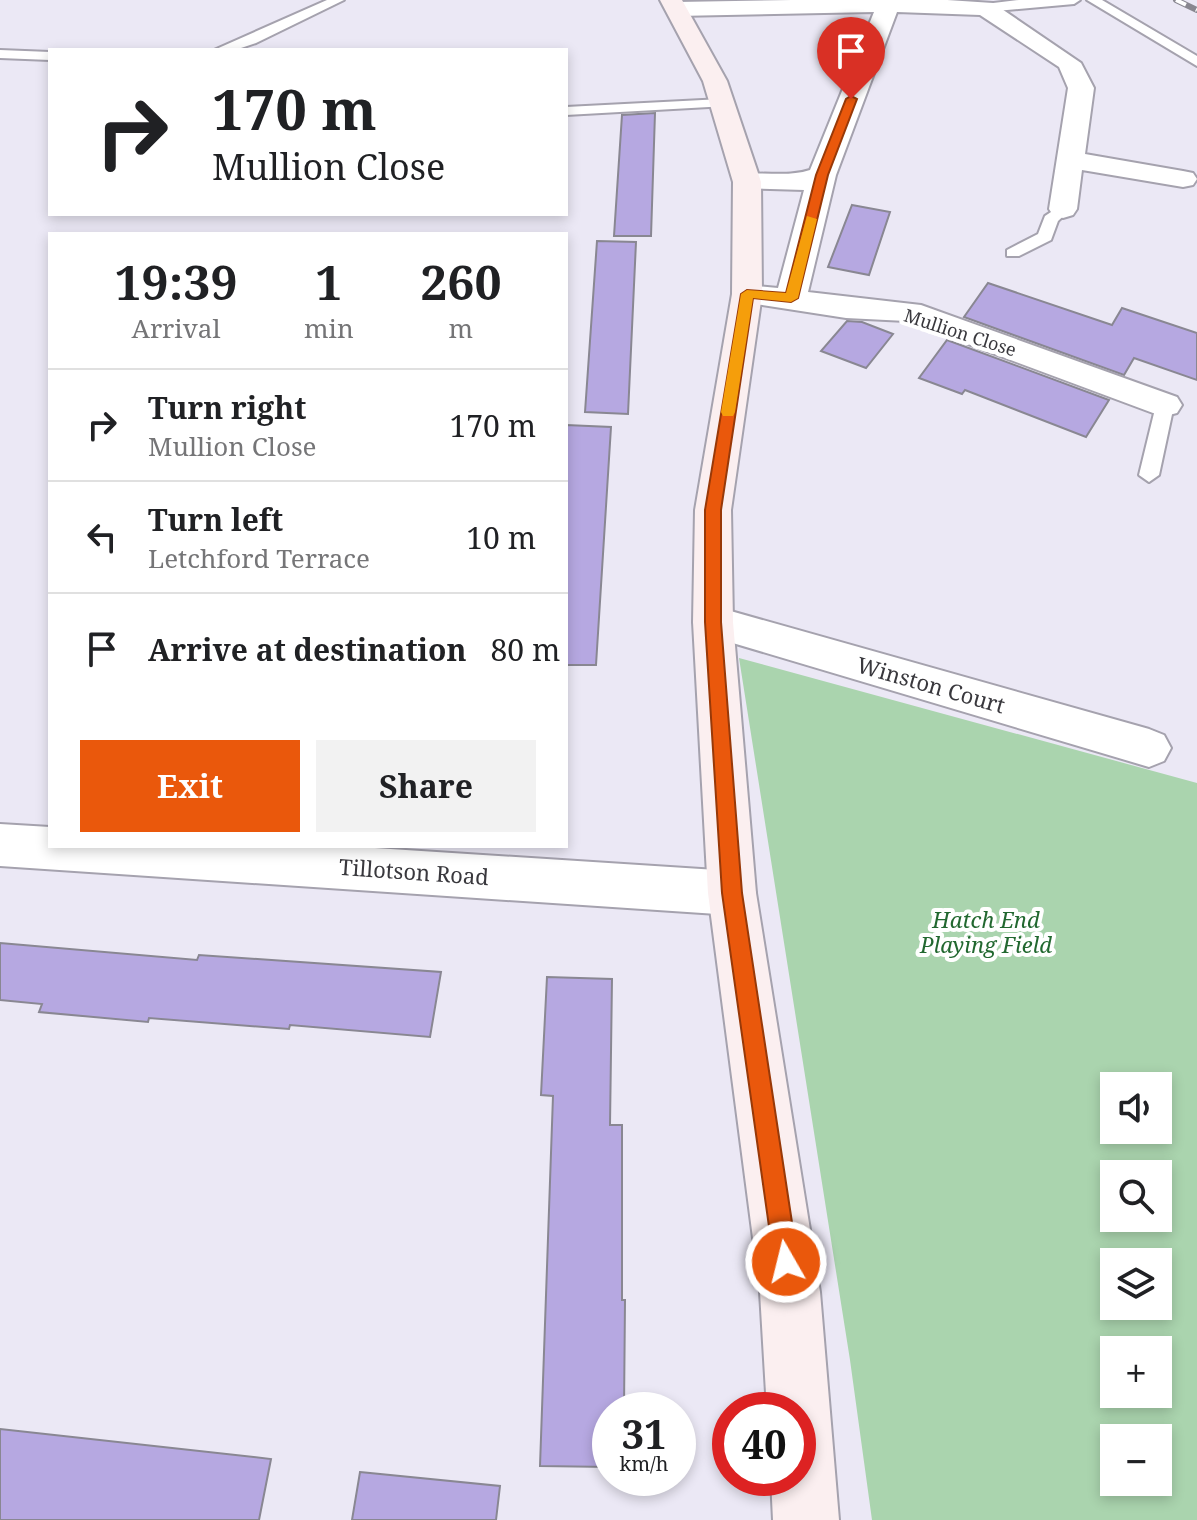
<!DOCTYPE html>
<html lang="en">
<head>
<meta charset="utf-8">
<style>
	:root { --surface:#fff; --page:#f2f2f2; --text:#202124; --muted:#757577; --line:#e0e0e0; --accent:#ea580c }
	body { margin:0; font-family:"Noto Serif",serif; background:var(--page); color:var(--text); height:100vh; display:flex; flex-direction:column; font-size:30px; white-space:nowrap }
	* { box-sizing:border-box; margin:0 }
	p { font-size:26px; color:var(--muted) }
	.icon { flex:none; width:44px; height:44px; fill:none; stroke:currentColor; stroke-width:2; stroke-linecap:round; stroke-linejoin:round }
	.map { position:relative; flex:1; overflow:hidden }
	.sheet { position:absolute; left:48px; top:232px; width:520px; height:616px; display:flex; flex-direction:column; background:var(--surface); border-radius:0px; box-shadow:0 4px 12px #0003 }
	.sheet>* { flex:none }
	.top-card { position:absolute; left:48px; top:48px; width:520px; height:168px; border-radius:0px; box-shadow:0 4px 12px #0003; background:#fff; color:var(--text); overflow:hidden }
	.fabs { position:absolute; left:1100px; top:1072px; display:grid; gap:16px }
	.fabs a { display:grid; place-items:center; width:72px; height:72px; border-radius:0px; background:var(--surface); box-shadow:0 4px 12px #0003; font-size:40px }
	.speed { position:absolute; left:592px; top:1392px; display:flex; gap:16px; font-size:40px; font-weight:700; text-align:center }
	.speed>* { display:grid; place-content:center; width:104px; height:104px; border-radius:50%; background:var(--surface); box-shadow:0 4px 12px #0003; line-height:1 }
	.speed small { font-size:20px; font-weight:400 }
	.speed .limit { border:12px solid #d22; background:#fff; color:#111 }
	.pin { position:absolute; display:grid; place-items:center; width:68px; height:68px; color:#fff; margin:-82px -34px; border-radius:50% 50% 50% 0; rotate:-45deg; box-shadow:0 0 8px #0007 }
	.pin .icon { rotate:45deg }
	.me { position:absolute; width:88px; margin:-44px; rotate:352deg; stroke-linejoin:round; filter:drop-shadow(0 0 6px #0008) }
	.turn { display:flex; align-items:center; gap:28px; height:168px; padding:0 32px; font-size:36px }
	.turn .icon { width:104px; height:104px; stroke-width:2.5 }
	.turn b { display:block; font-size:56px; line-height:68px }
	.eta { display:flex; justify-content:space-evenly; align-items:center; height:136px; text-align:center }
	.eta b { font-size:48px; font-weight:700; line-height:56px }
	.button { display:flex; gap:16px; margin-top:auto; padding:16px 32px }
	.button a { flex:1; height:92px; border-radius:0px; background:var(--accent); color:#fff; font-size:32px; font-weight:700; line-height:92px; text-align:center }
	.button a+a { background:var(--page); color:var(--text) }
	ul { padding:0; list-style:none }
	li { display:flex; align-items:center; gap:24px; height:112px; padding:0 32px; border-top:2px solid var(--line) }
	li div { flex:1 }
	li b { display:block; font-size:30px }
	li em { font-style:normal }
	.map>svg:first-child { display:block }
	.green { fill:#aad4ae; fill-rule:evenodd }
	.building { fill:#b6a8e1; stroke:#898792; stroke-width:2 }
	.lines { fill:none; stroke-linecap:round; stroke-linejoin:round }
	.lane-casing { stroke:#a5a2ae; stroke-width:4 }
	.street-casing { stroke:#a5a2ae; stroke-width:4 }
	.secondary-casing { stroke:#a5a2ae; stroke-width:4 }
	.lane { fill:#fff; fill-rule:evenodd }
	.street { fill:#fff; fill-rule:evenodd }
	.secondary { fill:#fbeff0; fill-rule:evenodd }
	.rail-casing { stroke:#898790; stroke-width:6 }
	.rail { stroke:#fff; stroke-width:4; stroke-dasharray:11; stroke-linecap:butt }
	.route { fill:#ea580c; stroke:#983908; stroke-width:2 }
	.slow { fill:#f59e0b }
	.labels { text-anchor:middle; stroke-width:8; stroke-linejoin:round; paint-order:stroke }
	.far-street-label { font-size:18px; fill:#39383d; stroke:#fff }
	.street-label { font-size:22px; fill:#39383d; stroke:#fff }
	.park-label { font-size:22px; font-style:italic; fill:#226830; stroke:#fff }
</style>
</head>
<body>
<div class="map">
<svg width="1197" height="1520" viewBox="0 0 1197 1520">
	<rect width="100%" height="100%" fill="#ebe8f5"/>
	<path class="green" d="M 739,658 L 1197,783 L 1197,1520 L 872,1520 L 850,1360 ZM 1114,1086 L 1158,1086 L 1158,1130 L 1114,1130 ZM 1114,1174 L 1158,1174 L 1158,1218 L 1114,1218 ZM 1114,1262 L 1158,1262 L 1158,1306 L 1114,1306 ZM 1114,1350 L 1158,1350 L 1158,1394 L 1114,1394 ZM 1114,1438 L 1158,1438 L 1158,1482 L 1114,1482 Z"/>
	<path class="building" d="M 655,113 L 651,236 L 614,236 L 622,115 Z
		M 852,205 L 890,212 L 869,275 L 828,267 Z
		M 597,241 L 636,242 L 628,414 L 585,412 Z
		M 988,283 L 1112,325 L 1122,308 L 1197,333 L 1197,380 L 1134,358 L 1124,375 L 964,317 Z
		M 847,321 L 862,322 L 893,334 L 866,368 L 821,351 Z
		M 947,340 L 1109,400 L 1086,437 L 965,390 L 962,394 L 919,378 Z
		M 566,425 L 611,427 L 596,665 L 566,665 Z
		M 0,943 L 197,960 L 199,955 L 441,972 L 430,1037 L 290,1025 L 289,1029 L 149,1018 L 148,1022 L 39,1012 L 42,1004 L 0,1000 Z
		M 547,977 L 612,979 L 610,1125 L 622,1125 L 622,1300 L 625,1300 L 624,1410 L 610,1410 L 610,1467 L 540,1466 L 553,1096 L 541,1095 Z
		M 0,1429 L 271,1459 L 259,1520 L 0,1520 Z
		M 360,1472 L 500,1486 L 496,1520 L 352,1520 Z"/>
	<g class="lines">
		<g class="lane-casing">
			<path id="lane" d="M 327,0 L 344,0 L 256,43 L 235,50 L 214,50 Z
				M 1019,0 L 1080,0 L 1074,4 L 985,12 L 979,8 L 985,4 Z
				M 1087,0 L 1102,0 L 1197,56 L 1197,66 Z
				M 0,50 L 50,52 L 50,60 L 0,58 Z
				M 722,99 L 727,100 L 727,106 L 566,115 L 566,107 Z
				M 1063,204 L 1071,209 L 1058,221 L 1051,240 L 1019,256 L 1007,256 L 1007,250 L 1038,234 L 1045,216 Z
				M 1165,399 L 1174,405 L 1159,475 L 1149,482 L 1139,475 L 1156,405 Z"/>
		</g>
		<g class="street-casing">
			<path id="street" d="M 792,0 L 947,0 L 993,3 L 1081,63 L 1094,88 L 1085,154 L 1183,171 L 1193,173 L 1197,179 L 1193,185 L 1183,187 L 1082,170 L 1077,209 L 1073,215 L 1063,218 L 1053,215 L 1049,209 L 1068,88 L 1059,67 L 980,15 L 897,12 L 836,175 L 808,292 L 921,305 L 1177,397 L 1182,405 L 1177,413 L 1165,416 L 1153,413 L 906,321 L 846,318 L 736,301 L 732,294 L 736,287 L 747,285 L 778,288 L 804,190 L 737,188 L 733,182 L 737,176 C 762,170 786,178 810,170 L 874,12 L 677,16 L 669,14 L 666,9 L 669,4 L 677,2 Z
				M 713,606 L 1149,729 L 1164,735 L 1171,748 L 1164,761 L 1149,767 L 699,633 L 693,622 L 699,611 Z
				M 0,824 L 50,827 L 50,846 L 344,846 L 732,871 L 749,877 L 756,893 L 749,909 L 732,915 L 0,866 Z"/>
		</g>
		<g class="secondary-casing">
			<path id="secondary" d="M 660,0 L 682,0 L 727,81 L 761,182 L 762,294 L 731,510 L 733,622 L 756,893 L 820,1292 L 839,1520 L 773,1520 L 771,1478 L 798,1478 L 798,1410 L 767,1410 L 760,1292 L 708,893 L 693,622 L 695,510 L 732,294 L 733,182 L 703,81 Z"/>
		</g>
		<use href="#lane" class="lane"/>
		<use href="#street" class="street"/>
		<use href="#secondary" class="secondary"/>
		<g class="rail-casing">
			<path id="rail" d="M 1176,0 L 1197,10"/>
		</g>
		<use href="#rail" class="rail"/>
	</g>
	<path class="route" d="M 851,96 L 857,99 L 828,175 L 798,298 L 791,302 L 753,298 L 721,510 L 721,622 L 742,893 L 798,1262 L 795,1270 L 786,1274 L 777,1270 L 774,1262 L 722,893 L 705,622 L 705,510 L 741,294 L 747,290 L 786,293 L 816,175 L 846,99 Z"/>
	<path class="slow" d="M 807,216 L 817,219 L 798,298 L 791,302 L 753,298 L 735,412 L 733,416 L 723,416 L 721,412 L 741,294 L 747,290 L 786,293 Z"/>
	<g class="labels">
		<g class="far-street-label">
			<text transform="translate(960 333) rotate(18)" y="6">Mullion Close</text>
		</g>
		<g class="street-label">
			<text transform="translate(931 685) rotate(16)" y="8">Winston Court</text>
			<text transform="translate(414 872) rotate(4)" y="8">Tillotson Road</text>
		</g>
		<g class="park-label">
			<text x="986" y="928">Hatch End<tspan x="986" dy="25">Playing Field</tspan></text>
		</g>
	</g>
</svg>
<div class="fabs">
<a><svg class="icon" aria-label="sound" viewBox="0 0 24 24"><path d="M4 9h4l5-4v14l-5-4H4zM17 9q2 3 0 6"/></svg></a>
<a><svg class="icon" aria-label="search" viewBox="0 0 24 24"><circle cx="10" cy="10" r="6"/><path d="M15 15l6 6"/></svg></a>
<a><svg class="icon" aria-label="layers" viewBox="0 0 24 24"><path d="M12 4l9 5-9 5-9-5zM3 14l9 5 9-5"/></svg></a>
<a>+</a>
<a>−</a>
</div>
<div class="speed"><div>31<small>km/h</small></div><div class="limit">40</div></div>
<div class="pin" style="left:851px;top:99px;background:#d93025"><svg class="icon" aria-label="arrive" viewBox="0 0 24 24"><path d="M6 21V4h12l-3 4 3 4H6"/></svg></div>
<svg class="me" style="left:786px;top:1262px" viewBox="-20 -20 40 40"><circle r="17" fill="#ea580c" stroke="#fff" stroke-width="3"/><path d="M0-11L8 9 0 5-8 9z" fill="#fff"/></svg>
<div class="top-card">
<div class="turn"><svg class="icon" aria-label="right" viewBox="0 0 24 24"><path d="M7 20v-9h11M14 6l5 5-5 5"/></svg><div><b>170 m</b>Mullion Close</div></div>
</div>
<section class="sheet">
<div class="eta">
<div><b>19:39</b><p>Arrival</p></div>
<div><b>1</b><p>min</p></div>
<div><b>260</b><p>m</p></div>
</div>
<ul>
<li><svg class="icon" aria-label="right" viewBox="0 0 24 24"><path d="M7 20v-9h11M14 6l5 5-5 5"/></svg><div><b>Turn right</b><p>Mullion Close</p></div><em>170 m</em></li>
<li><svg class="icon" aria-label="left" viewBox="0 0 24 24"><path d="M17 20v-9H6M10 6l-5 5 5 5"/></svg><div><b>Turn left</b><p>Letchford Terrace</p></div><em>10 m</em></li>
<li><svg class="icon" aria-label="arrive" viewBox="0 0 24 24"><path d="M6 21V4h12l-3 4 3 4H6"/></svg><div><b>Arrive at destination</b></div><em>80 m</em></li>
</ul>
<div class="button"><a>Exit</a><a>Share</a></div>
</section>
</div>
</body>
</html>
